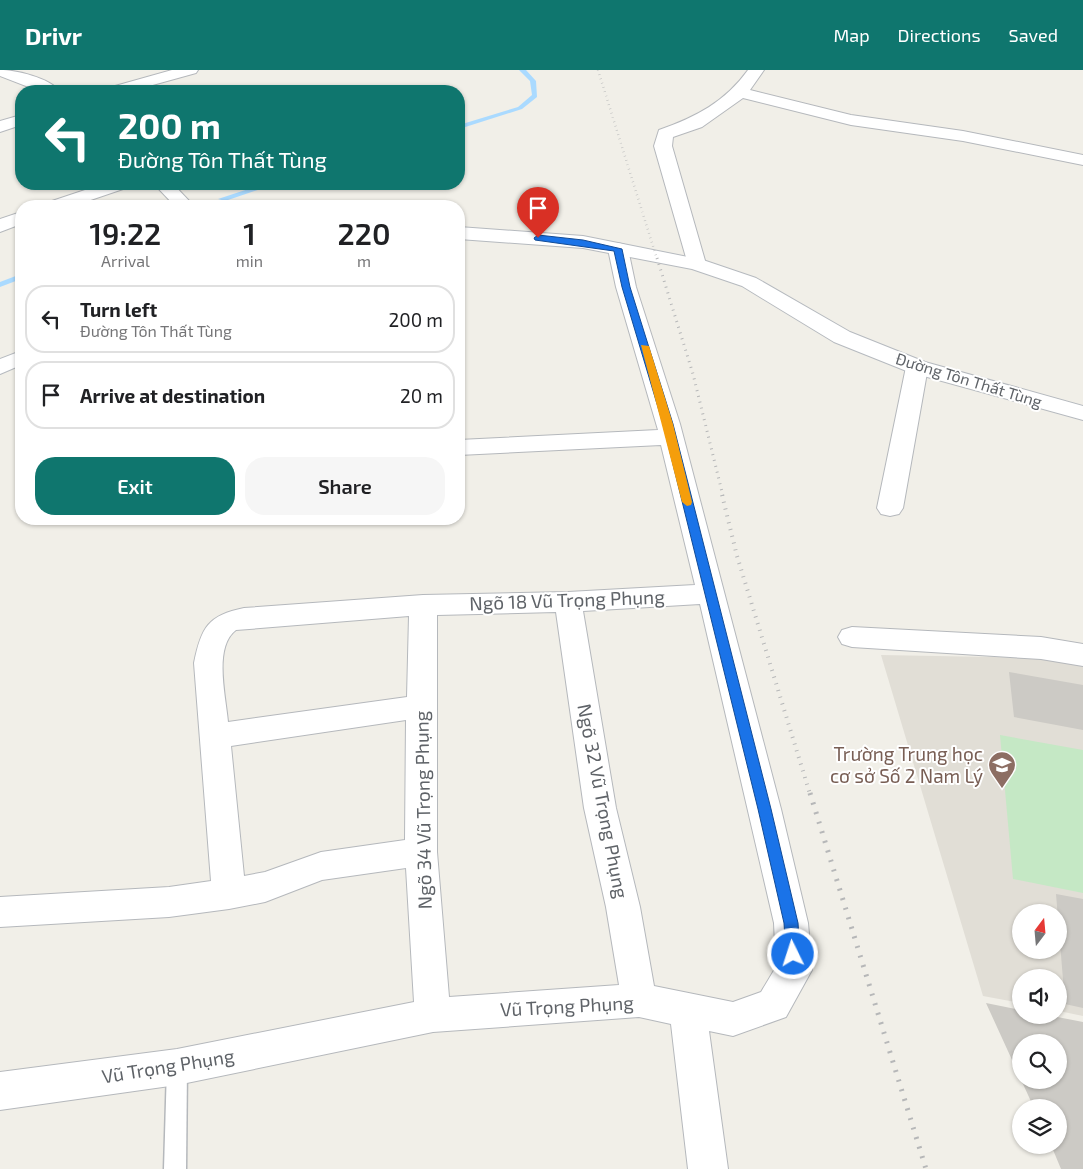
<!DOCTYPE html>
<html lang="en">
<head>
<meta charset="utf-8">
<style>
	:root { --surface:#fff; --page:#f6f6f6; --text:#202124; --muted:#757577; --line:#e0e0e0; --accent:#0f766e }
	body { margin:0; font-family:"Exo 2",sans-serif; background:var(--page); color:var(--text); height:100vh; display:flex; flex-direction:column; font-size:19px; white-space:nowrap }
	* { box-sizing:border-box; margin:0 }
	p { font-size:16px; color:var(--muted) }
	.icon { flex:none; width:28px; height:28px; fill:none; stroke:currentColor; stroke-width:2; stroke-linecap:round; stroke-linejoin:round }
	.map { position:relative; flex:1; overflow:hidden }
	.details { position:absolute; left:15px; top:130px; width:450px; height:325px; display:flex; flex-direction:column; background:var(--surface); border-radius:20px; box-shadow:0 1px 4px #0004 }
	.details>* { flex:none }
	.guide { position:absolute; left:15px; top:15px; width:450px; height:105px; border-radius:20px; box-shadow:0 1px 4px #0004; background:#0f766e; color:#fff; overflow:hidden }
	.needle { width:32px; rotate:16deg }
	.tools { position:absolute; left:1012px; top:834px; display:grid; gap:10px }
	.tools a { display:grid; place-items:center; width:55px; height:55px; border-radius:50%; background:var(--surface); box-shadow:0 1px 4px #0004; font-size:25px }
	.pin { position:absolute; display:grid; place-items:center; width:42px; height:42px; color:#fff; margin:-51px -21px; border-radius:50% 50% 50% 0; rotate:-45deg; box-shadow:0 0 5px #0007 }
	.pin .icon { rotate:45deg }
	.me { position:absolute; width:55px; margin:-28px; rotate:356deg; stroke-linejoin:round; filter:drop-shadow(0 0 4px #0008) }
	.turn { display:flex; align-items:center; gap:18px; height:105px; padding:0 20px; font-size:22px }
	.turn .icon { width:65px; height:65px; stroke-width:2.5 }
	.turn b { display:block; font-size:35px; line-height:42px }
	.eta { display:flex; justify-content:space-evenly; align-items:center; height:85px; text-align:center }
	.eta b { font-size:30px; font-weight:600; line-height:35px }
	.action { display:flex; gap:10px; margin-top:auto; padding:10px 20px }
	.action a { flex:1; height:58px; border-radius:20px; background:var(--accent); color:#fff; font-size:20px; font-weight:600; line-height:58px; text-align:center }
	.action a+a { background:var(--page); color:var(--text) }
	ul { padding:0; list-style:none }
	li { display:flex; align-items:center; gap:15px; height:68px; margin:0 10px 8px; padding:0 10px; border:2px solid var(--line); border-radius:20px }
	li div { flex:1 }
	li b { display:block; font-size:19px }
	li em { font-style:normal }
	header { display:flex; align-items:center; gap:30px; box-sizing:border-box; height:70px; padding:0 25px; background:var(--accent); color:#fff }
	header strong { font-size:24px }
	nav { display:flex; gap:28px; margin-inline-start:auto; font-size:18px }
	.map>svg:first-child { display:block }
	.education { fill:#e1ded6; fill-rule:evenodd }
	.green { fill:#c5e8c5 }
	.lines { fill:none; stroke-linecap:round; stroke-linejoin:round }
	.stream { fill:#aadaff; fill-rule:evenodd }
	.building { fill:#cccac5; fill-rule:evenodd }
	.lane-casing { stroke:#b5b8bc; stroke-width:3 }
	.street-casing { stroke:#b5b8bc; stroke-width:2 }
	.secondary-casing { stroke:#b6babf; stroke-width:2 }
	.lane { fill:#fff; fill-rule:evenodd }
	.street { fill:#fff; fill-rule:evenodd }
	.secondary { fill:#fff; fill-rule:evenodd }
	.rail-far3 { stroke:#b6b7b8; stroke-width:2.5; stroke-dasharray:0.5 4; stroke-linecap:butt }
	.rail-far2 { stroke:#b6b7b8; stroke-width:3; stroke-dasharray:1 5; stroke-linecap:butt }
	.rail-far1 { stroke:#b6b7b8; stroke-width:4; stroke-dasharray:1 6; stroke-linecap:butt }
	.rail { stroke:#b6b7b8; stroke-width:5; stroke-dasharray:2 8; stroke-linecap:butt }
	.route { fill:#1a73e8; stroke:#114b97 }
	.slow { fill:#f59e0b }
	.labels { text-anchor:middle; stroke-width:4; stroke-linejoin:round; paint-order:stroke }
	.far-street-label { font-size:16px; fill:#5f6368; stroke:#fff }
	.street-label { font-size:19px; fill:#5f6368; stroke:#fff }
	.education-label { font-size:19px; fill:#785e54; stroke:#fff; text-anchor:end }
</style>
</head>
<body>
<header>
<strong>Drivr</strong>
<nav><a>Map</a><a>Directions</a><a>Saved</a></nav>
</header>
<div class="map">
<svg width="1083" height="1099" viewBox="0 0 1083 1099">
	<rect width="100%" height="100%" fill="#f1efe8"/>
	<path class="education" d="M 881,585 L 1042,588 L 1083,595 L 1083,946 L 1059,941 L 1059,908 L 1021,908 L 1021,933 L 983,926 ZM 1021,842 L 1059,842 L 1059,880 L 1021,880 Z"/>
	<path class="green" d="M 1000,665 L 1083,680 L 1083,823 L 1013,809 Z"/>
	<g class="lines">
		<path class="stream" d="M 519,0 L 526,0 L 536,11 L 537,27 L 522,39 L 459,59 L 459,55 L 518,37 L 532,25 L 530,11 Z
			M 264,114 L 275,114 L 225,131 L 218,129 Z
			M 21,204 L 21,209 L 0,217 L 0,212 Z"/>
	</g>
	<path class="building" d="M 1009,602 L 1083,615 L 1083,660 L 1014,647 Z
		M 1056,824 L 1083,829 L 1083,938 L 1065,934 Z
		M 986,933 L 1021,940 L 1021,945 L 1047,945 L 1083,952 L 1083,1099 L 1061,1099 L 1051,1075 L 1059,1075 L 1059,1038 L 1034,1038 ZM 1021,972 L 1059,972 L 1059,1010 L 1021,1010 Z"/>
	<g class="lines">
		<g class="lane-casing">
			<path id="lane" d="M 177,987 L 184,990 L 187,997 L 186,1099 L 164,1099 L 167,997 L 170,990 Z"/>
		</g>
		<g class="street-casing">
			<path id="street" d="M 0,0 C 16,0 50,8 59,21 L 39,21 L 0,6 Z
				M 172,0 L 198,0 L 196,3 L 131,21 L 106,21 L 108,18 Z
				M 748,0 L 764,0 L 750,20 L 851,45 L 963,61 L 1083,85 L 1083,95 L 963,71 L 851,55 L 743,28 L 702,57 L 673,67 L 672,76 L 706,194 L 703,198 L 689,198 L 654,76 L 659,60 C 696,47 725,32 748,0 Z
				M 21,45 L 21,55 L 0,62 L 0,51 Z
				M 103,114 L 129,114 L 126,118 L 73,136 L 47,136 L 49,132 Z
				M 154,114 L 173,114 L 194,136 L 175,136 Z
				M 21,142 L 21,154 L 0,162 L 0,149 Z
				M 618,173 L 625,175 L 628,179 L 636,217 L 680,354 L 781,739 L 808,853 L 812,900 L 786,947 L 733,966 L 709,961 L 728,1099 L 688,1099 L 671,954 L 639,947 L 433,962 L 177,1015 L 0,1040 L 0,1002 L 177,979 L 414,932 L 406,798 L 322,810 L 265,832 L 229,839 L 169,847 L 0,857 L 0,827 L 169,817 L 211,811 L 194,593 C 201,558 208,545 244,538 L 423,525 L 568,522 L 695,515 L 661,375 L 459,385 L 459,370 L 658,360 L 616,217 L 608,179 L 611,175 ZM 700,534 L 774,853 L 776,897 L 761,922 L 733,932 L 654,916 L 640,837 L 616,738 L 583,541 ZM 556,542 L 584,738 L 606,837 L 619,915 L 449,927 L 437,782 L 437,545 ZM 409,546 L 407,627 L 228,652 C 226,627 213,577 236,560 ZM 406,650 L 405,770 L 321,782 L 265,802 L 244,806 L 231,676 Z
				M 917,290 L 925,292 L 928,297 L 903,438 L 899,444 L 890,446 L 881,444 L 877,438 L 906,297 L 909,292 Z
				M 852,557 L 1041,567 L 1083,574 L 1083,596 L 1041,589 L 852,577 L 842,574 L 838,567 L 842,560 Z"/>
		</g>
		<g class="secondary-casing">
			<path id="secondary" d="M 459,157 L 583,166 L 703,190 L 756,208 L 850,262 L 925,292 L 1083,336 L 1083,350 L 909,302 L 834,272 L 742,216 L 692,199 L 583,178 L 459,169 Z
				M 21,281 L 21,295 L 0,304 L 0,289 Z"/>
		</g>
		<use href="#lane" class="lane"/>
		<use href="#street" class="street"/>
		<use href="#secondary" class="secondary"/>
		<path class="rail-far3" d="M 598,0 L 657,189"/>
		<path class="rail-far2" d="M 657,188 L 693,304 L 723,426"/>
		<path class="rail-far1" d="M 722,425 L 737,486 L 810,724"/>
		<path class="rail" d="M 810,723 L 926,1099"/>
	</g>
	<path class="route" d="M 538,165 L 583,170 L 622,179 L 630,217 L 673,354 L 771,739 L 798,853 L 800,884 L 798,889 L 793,891 L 788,889 L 786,884 L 784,853 L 758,739 L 663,354 L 622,217 L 614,181 L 535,170 L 534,168 Z"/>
	<path class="slow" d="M 641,275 L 649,276 L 673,354 L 692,432 L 691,435 L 687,436 L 682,432 Z"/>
	<defs>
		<g id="school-pin" transform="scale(1.4375)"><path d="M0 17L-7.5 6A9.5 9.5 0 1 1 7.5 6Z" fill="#8d6e63" stroke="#fff"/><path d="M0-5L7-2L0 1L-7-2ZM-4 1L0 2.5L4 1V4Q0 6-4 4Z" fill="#fff"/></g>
	</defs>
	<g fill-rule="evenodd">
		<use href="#school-pin" x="1002" y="695"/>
	</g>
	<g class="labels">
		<g class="far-street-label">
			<text transform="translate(969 310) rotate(17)" y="6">Đường Tôn Thất Tùng</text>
		</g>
		<g class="street-label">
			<text transform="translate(567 530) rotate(-2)" y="7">Ngõ 18 Vũ Trọng Phụng</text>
			<text transform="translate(603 731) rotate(79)" y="7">Ngõ 32 Vũ Trọng Phụng</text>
			<text transform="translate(423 740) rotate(-91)" y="7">Ngõ 34 Vũ Trọng Phụng</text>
			<text transform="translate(567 936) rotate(-3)" y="7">Vũ Trọng Phụng</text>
			<text transform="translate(168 996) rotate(-9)" y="7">Vũ Trọng Phụng</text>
		</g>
		<g class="education-label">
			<text x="983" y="691">Trường Trung học<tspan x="983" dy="22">cơ sở Số 2 Nam Lý</tspan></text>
		</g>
	</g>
</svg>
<div class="tools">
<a><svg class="needle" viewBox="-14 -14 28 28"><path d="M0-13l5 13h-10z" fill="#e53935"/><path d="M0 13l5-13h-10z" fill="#757577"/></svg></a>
<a><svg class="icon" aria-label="sound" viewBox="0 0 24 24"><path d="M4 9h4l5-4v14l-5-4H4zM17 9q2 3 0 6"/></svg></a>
<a><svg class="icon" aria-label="search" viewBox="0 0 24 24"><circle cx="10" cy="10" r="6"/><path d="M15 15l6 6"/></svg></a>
<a><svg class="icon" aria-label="layers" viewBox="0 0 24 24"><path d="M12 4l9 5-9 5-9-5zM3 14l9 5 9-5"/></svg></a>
</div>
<div class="pin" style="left:538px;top:168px;background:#d93025"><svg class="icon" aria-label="arrive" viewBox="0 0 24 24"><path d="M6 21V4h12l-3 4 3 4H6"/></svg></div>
<svg class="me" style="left:793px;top:884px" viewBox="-20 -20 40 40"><circle r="17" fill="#1a73e8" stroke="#fff" stroke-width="3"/><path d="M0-11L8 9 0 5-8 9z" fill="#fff"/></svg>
<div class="guide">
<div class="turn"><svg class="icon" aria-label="left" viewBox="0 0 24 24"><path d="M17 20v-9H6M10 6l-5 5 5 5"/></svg><div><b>200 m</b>Đường Tôn Thất Tùng</div></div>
</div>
<section class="details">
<div class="eta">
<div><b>19:22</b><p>Arrival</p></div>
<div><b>1</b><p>min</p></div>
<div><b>220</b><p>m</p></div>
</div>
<ul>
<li><svg class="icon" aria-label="left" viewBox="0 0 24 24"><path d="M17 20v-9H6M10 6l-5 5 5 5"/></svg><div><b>Turn left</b><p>Đường Tôn Thất Tùng</p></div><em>200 m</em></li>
<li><svg class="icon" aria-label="arrive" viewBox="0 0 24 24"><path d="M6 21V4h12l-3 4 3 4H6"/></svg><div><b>Arrive at destination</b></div><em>20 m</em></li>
</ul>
<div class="action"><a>Exit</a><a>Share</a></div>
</section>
</div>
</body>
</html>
